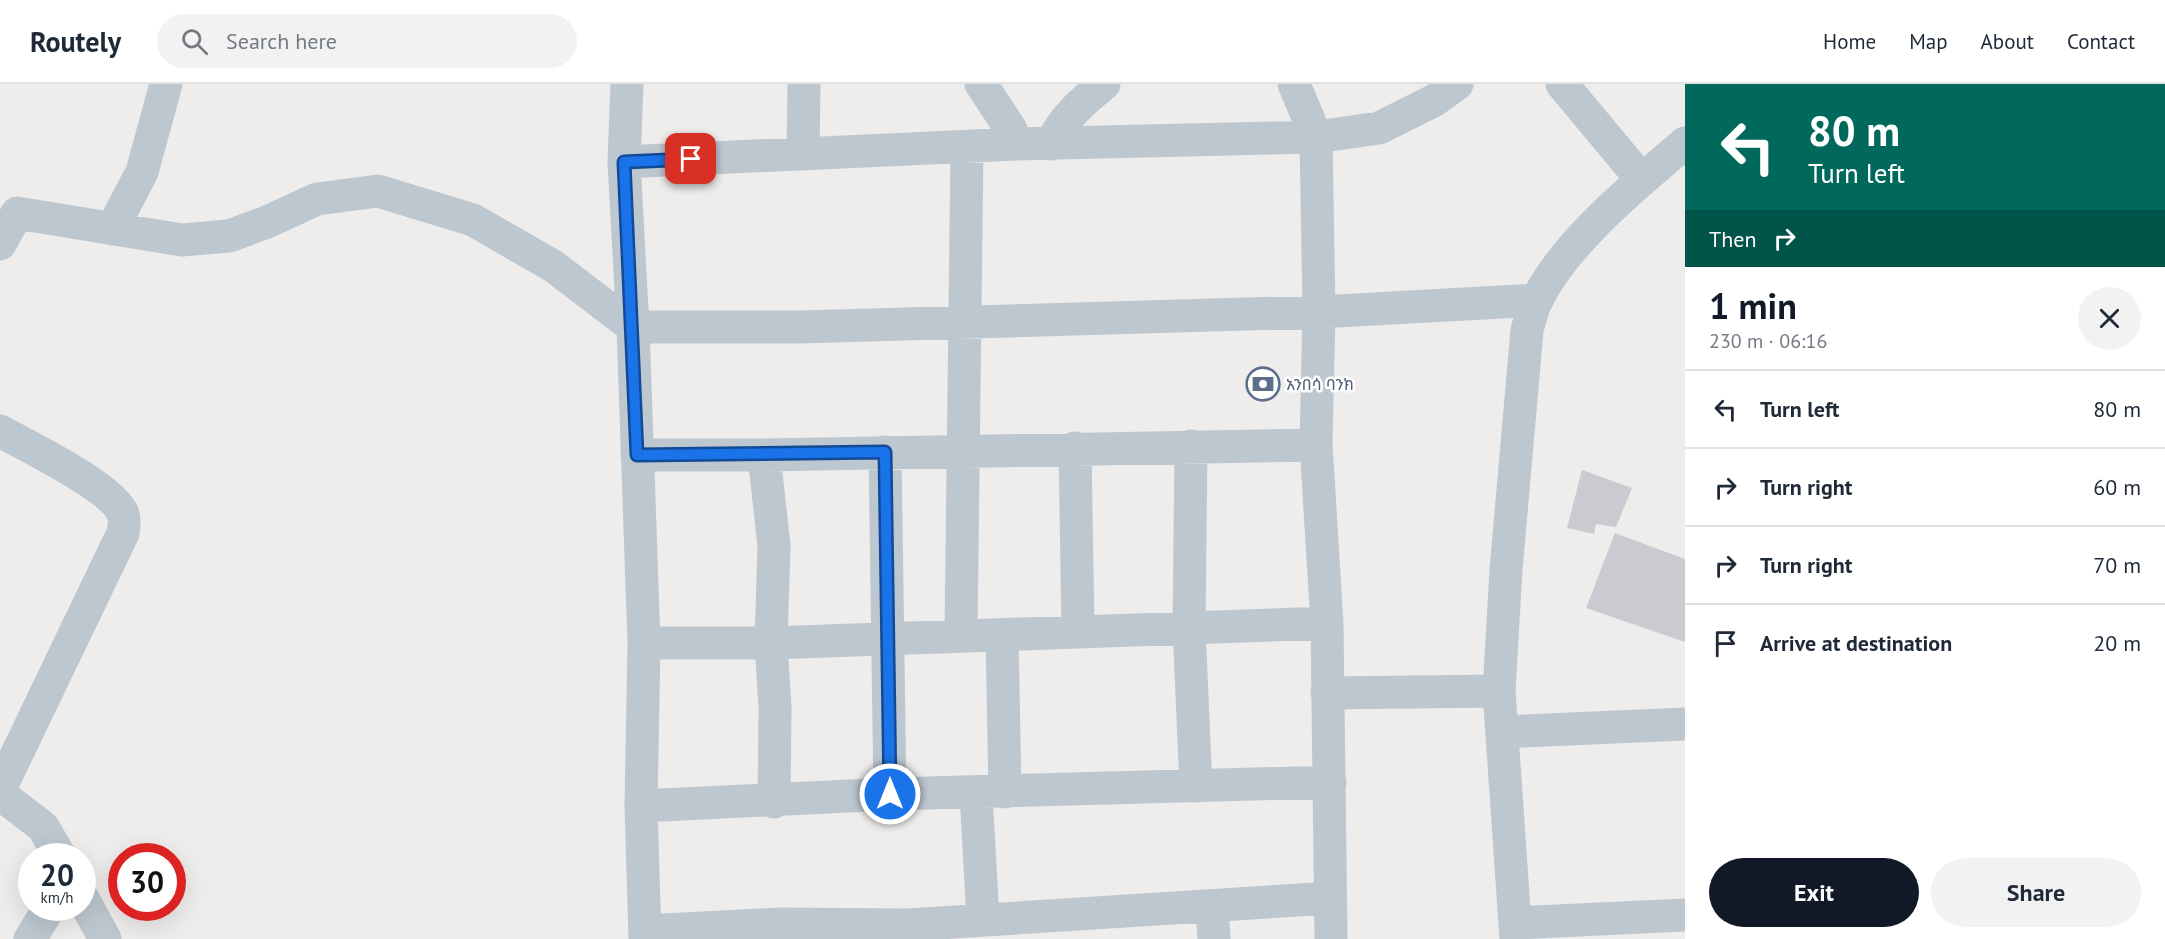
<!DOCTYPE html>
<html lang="en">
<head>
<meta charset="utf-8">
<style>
	:root { --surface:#fff; --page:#f2f2f3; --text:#1f2937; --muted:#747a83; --line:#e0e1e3; --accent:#111827 }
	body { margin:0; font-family:"PT Sans","Noto Sans Ethiopic",sans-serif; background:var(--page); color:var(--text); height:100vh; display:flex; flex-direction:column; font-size:22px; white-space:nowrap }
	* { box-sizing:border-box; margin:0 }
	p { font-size:20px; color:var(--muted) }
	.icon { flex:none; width:33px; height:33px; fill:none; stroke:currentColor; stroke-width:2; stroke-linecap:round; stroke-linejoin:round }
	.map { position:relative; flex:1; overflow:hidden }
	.details { display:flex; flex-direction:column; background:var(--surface); width:480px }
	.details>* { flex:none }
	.top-card { background:#00695c; color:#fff; overflow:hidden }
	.speed { position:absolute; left:18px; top:759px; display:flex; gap:12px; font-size:30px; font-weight:700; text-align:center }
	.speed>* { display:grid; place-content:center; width:78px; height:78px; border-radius:50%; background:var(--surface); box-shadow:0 6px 24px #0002; line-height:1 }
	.speed small { font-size:15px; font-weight:400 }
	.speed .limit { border:9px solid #d22; background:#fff; color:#111 }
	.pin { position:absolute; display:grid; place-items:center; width:51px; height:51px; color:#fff; margin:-26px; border-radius:12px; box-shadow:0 3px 9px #0006 }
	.me { position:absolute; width:66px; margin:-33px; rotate:0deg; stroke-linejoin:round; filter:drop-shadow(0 0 4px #0008) }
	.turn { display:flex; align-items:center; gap:21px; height:126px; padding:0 24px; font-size:27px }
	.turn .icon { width:78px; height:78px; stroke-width:2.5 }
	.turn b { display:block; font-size:42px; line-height:51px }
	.then { display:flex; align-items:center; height:57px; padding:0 24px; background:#0003; gap:12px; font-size:22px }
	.round { display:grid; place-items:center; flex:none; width:63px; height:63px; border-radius:32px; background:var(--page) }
	.headline { display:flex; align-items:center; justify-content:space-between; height:102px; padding:0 24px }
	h1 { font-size:36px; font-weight:600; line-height:45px; color:var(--accent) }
	.action { display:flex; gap:12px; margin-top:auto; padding:12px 24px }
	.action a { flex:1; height:69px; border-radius:36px; background:var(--accent); color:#fff; font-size:24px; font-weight:600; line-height:69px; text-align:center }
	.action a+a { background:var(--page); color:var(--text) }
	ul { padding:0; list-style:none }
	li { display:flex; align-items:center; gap:18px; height:78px; padding:0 24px; border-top:2px solid var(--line) }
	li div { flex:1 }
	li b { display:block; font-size:22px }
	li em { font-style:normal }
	header { display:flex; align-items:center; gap:36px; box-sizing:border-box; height:84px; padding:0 30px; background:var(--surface); border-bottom:2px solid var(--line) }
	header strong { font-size:28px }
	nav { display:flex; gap:33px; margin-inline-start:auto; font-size:21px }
	.search { width:420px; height:54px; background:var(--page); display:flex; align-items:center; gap:15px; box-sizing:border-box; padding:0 21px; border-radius:33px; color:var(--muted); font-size:22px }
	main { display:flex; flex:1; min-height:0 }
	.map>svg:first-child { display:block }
	.building { fill:#c9cbd1 }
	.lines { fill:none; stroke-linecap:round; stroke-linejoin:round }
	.minor { stroke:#bdc7cf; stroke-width:33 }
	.route-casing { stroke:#114b97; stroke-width:15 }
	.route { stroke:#1a73e8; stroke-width:10 }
	.labels { text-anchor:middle; stroke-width:5; stroke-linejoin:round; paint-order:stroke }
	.service-label { font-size:16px; fill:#4e5e75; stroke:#fff; text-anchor:start }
</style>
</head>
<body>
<header>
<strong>Routely</strong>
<div class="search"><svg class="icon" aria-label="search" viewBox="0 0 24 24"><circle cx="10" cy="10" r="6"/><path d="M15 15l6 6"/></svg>Search here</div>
<nav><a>Home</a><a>Map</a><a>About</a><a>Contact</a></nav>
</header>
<main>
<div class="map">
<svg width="1685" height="855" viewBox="0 0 1685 855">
	<rect width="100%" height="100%" fill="#efecec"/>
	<path class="building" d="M 1582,386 L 1632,404 L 1616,443 L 1596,440 L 1594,450 L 1567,444 Z
		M 1615,449 L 1685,475 L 1685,558 L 1586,524 Z"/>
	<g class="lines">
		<path class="minor" d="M 627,0 L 624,78 L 633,243 L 644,559 L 641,722 L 645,855
			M 981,0 L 1010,44 L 1017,60
			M 1294,0 L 1316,53 L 1379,44 L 1435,16 L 1457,0
			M 1562,0 L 1642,96
			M 1051,60 C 1064,33 1082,18 1104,0
			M 803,70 L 804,0
			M 624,78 L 1017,60 L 1316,53 L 1319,228 L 1316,361 L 1327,539 L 1331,855
			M 112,145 L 142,88 L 166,0
			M 0,160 L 17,129 L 182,156 L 229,152 L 267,138 L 317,115 L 378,107 L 473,136 L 553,182 L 633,243 L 800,243 L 1319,228 L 1537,216
			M 0,347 C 27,362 114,404 123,430 C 125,435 124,443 123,449 L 0,705
			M 1191,362 L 1189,544 L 1196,702
			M 1075,364 L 1078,548
			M 885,368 L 890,710
			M 637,371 L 764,371 L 1316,361
			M 764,371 L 774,462 L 771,559 L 775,624 L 774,718
			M 961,550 L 967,63
			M 1002,551 L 1005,708
			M 644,559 L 771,559 L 1327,539
			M 1327,609 L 1499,607
			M 1502,648 L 1685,640
			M 976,709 L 983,836
			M 0,710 L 43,743 L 60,772
			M 641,722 L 890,710 L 1330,698
			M 82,813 L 105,855
			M 1212,822 L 1214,855
			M 1516,839 L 1685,831
			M 645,847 L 781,840 L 907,841 L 1330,814
			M 30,855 L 49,824
			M 1516,855 L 1499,607 L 1506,486 L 1527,246 C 1530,236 1532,225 1537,216 C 1565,158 1637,100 1685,59"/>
	</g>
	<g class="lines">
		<g class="route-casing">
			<path id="route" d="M 691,75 L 624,78 L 637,371 L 885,368 L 890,710"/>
		</g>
		<use href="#route" class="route"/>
	</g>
	<defs>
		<g id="bank-ring" transform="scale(1.725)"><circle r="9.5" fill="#fff" stroke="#5c6f8a" stroke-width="1.5"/><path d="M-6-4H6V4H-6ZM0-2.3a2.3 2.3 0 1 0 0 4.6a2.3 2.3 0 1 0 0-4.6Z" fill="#5c6f8a"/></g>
	</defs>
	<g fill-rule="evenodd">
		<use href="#bank-ring" x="1263" y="300"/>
	</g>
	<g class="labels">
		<g class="service-label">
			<text x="1286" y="306">አንበሳ ባንክ</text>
		</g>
	</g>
</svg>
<div class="speed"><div>20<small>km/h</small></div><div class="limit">30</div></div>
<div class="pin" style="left:691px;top:75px;background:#d93025"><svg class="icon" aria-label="arrive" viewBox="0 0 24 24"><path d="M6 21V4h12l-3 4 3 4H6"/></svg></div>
<svg class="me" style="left:890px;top:710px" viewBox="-20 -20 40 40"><circle r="17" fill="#1a73e8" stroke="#fff" stroke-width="3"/><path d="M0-11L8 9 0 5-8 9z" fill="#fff"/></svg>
</div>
<section class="details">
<div class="top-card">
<div class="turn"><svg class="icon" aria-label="left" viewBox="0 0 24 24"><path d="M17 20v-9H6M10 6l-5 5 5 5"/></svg><div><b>80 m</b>Turn left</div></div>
<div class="then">Then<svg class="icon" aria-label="right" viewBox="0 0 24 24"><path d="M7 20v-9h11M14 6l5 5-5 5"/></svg></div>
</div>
<div class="headline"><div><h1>1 min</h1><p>230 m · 06:16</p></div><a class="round"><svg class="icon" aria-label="close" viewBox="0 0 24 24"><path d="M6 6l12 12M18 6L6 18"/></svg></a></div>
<ul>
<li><svg class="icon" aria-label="left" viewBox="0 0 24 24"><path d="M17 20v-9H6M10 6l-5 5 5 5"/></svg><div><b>Turn left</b></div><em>80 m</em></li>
<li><svg class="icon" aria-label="right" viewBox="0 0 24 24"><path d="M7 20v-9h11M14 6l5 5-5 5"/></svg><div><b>Turn right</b></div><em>60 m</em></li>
<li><svg class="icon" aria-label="right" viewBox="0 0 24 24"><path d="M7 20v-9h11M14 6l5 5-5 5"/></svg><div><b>Turn right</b></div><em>70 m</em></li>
<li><svg class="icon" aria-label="arrive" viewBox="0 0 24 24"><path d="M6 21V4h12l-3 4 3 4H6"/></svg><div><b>Arrive at destination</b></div><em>20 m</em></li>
</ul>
<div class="action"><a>Exit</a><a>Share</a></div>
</section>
</main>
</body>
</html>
